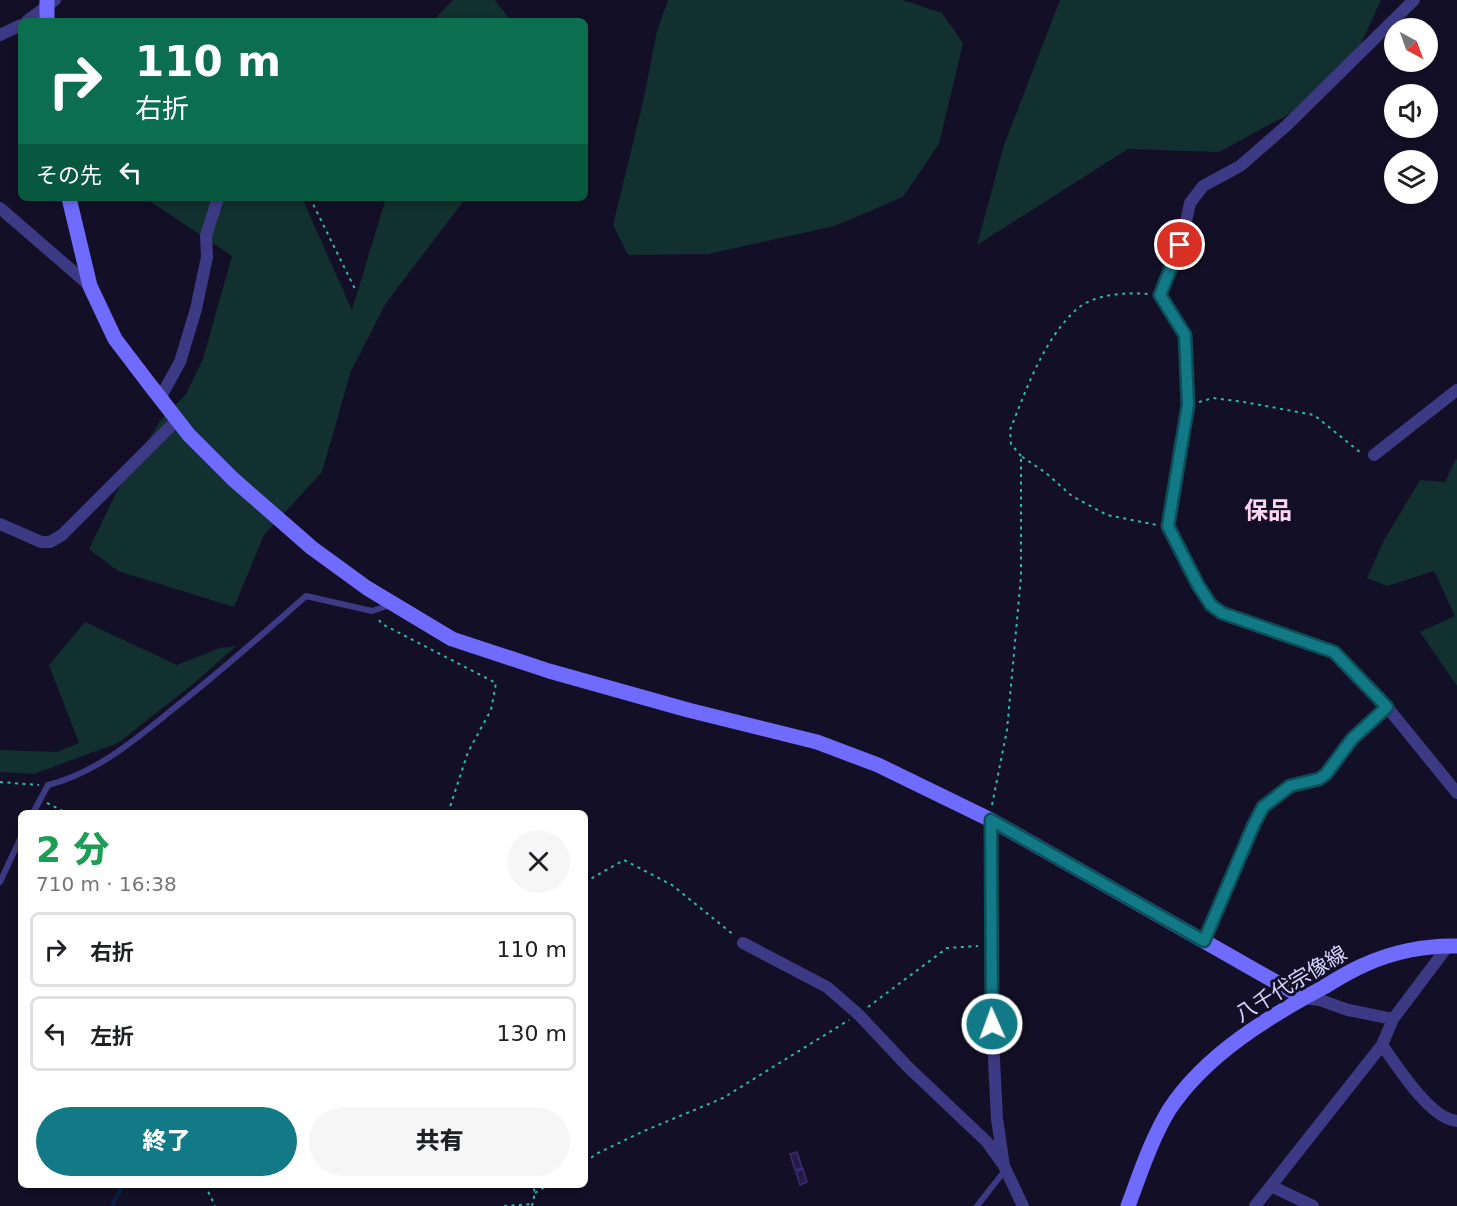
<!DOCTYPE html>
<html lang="ja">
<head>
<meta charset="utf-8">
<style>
	:root { --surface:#fff; --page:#f6f6f6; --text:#202124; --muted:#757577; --line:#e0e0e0; --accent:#127987 }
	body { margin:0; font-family:"DejaVu Sans","Noto Sans JP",sans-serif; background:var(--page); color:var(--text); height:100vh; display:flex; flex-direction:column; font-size:22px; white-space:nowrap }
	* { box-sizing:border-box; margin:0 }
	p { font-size:20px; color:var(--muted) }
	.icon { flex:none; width:33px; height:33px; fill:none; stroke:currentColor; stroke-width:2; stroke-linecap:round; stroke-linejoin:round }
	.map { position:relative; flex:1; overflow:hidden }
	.panel { position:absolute; left:18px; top:810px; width:570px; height:378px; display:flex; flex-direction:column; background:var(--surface); border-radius:9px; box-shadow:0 3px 9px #0003 }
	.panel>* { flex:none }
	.guide { position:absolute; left:18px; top:18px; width:570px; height:183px; border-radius:9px; box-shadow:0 3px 9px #0003; background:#0b6e4f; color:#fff; overflow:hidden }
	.needle { width:39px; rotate:139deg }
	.fabs { position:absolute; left:1384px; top:18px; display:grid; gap:12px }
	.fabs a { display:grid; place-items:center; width:54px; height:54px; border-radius:50%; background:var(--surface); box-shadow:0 3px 9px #0003; font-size:30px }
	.pin { position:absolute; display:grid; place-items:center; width:51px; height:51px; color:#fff; margin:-26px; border:3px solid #fff; border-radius:50%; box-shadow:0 2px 6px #0007 }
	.me { position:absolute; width:66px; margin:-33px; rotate:358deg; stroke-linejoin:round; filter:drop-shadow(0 0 4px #0008) }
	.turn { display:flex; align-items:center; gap:21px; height:126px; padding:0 18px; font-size:27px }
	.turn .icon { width:78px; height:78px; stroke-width:2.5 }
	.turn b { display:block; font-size:42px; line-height:51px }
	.then { display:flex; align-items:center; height:57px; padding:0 18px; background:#0003; gap:12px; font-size:22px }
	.round { display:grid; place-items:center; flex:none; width:63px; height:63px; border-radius:32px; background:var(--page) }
	.summary { display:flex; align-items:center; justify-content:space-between; height:102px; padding:0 18px }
	h1 { font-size:36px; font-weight:800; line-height:45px; color:#1e9e55 }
	.button { display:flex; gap:12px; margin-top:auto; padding:12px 18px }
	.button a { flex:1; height:69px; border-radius:36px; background:var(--accent); color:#fff; font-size:24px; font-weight:800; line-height:69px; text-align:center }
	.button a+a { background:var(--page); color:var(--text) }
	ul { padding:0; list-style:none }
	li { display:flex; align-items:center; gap:18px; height:75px; margin:0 12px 9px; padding:0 6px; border:3px solid var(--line); border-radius:9px }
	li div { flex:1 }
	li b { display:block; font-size:22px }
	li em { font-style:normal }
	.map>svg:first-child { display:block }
	.green { fill:#12302f }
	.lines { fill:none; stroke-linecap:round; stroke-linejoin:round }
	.stream { stroke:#0a1f44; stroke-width:4 }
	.building { fill:#241b47; stroke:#3b2d73; stroke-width:1.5 }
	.path { stroke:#2fb8b0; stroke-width:2; stroke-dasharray:3 4.5; stroke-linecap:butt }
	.lane { stroke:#3d3a85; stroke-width:6 }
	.street { stroke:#3d3a85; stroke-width:12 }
	.secondary { stroke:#6f6bff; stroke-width:15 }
	.route-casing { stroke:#0c4f58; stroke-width:15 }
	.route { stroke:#127987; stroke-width:10 }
	.labels { text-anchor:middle; stroke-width:6; stroke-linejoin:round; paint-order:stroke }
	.street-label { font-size:21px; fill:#d9d4ff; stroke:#130f26 }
	.quarter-label { font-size:24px; font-weight:bold; fill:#ffd6f0; stroke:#130f26 }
</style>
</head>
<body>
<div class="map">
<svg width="1457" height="1206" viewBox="0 0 1457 1206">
	<rect width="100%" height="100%" fill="#130f26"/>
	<path class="green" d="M 453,0 L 495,0 L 511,21 L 433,21 Z
		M 668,0 L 903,0 L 942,13 L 963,43 L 939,144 L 903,197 L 835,226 L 708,254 L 628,255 L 613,225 L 643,102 L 657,31 Z
		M 1060,0 L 1381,0 L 1347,74 L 1291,113 L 1219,152 L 1128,149 L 977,245 L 1004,145 Z
		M 145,198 L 302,198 L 352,310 L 386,198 L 466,198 L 386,303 L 351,371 L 322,472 L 264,535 L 234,607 L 118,571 L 89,549 L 117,491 L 160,421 L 186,394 L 203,359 L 232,256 Z
		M 1456,459 L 1457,460 L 1457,686 L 1420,632 L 1455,616 L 1434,571 L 1387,586 L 1367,578 L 1384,540 L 1420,480 L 1445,482 Z
		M 85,622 L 177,665 L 220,648 L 236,646 L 193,684 L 118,743 L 34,774 L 0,772 L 0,750 L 57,752 L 79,743 L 49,665 Z"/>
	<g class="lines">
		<path class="stream" d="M 112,1206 L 123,1185"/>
	</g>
	<path class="building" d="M 797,1152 L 802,1168 L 795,1170 L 790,1154 Z
		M 803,1169 L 807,1182 L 800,1185 L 796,1172 Z"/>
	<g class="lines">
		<path class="path" d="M 310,198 L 356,291
			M 1199,402 L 1213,398 L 1244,402 L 1314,415 L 1361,453
			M 1021,456 L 1011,444 L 1010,430 C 1026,390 1044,338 1077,309 C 1094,294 1127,292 1148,294
			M 379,620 L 382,624 L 496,683 L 491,710 L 468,752 L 448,813
			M 0,782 L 39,785
			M 47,803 L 67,813
			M 992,805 L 1007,730 L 1021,576 L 1021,456 L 1046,473 L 1072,496 L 1107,515 L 1157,525
			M 585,882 L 624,860 L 672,885 L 735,936
			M 868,1007 L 947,948 L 978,946
			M 585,1162 L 598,1153 L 644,1131 L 723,1098 L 849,1020
			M 205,1185 L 215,1206
			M 535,1193 L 548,1185
			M 504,1206 L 532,1204
			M 532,1206 L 535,1193 L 533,1185"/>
		<path class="lane" d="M 33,813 L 48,785 C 96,773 135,740 173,709 C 219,673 262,635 306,596 L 372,611 L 390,605
			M 0,882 L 21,837
			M 977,1206 L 1006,1169"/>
		<path class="street" d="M 27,21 L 55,0
			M 0,35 L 21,25
			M 0,208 L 90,286
			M 160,398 L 180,362 L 196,309 L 207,257 L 206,236 L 218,198
			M 1374,455 L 1457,390
			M 0,524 L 41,542 L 50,542 L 62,535 L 177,420
			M 1387,707 L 1334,652 L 1222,613 L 1211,605 L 1198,585 L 1168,526 L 1188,405 L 1185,335 L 1160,295 L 1181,245 L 1190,203 L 1203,186 L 1240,166 L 1286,126 L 1414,0
			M 991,820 L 991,1000 L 997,1119 L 1004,1166 L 1023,1206
			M 1204,941 L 1254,824 L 1264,807 L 1289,786 L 1319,779 L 1326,774 L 1352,739 L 1387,707 L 1457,793
			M 743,943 L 827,987 L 858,1014 L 909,1068 L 987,1142 L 1002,1163
			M 1304,998 L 1320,1000 L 1348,1010 L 1393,1019
			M 1382,1045 C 1398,1067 1430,1119 1457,1121
			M 1271,1186 L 1313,1206
			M 1255,1206 L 1382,1045 L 1393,1019 L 1448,946"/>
		<path class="secondary" d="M 47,21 L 47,0
			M 69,198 L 90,286 L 115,339 L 150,385 L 189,435 L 233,479 L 312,548 L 367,588 L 452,639 L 549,671 L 688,710 L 817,742 L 878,765 L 991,820 L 1304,998
			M 1128,1206 C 1140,1174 1151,1140 1169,1110 C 1205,1055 1268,1017 1324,987 C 1337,979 1350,971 1364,965 C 1392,952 1426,945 1457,946"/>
	</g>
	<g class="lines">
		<g class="route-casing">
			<path id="route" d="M 992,1024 L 991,820 L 1204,941 L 1254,824 L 1263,807 L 1290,786 L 1319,779 L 1326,774 L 1352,739 L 1387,707 L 1334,652 L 1222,613 L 1211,605 L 1198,585 L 1168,526 L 1188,405 L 1185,335 L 1160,295 L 1180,245"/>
		</g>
		<use href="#route" class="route"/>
	</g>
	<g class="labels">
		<g class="street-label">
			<text transform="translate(1291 984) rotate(-31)" y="7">八千代宗像線</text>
		</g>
		<g class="quarter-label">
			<text x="1268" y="519">保品</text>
		</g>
	</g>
</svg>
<div class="fabs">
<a><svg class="needle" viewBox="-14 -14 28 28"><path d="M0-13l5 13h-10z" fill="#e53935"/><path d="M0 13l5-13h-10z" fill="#757577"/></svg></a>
<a><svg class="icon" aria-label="sound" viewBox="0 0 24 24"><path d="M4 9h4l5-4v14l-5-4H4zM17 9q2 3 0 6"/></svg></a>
<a><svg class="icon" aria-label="layers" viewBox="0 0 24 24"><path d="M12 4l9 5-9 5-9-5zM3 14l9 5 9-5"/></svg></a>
</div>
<div class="pin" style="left:1180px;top:245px;background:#d93025"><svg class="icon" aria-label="arrive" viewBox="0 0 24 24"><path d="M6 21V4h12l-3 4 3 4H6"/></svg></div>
<svg class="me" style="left:992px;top:1024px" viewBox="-20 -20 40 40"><circle r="17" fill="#127987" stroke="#fff" stroke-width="3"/><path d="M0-11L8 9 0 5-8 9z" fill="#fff"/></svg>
<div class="guide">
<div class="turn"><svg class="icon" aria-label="right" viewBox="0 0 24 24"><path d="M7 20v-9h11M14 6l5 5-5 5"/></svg><div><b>110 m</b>右折</div></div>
<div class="then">その先<svg class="icon" aria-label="left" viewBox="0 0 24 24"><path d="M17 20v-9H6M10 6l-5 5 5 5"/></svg></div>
</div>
<section class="panel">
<div class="summary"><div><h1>2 分</h1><p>710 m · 16:38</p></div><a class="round"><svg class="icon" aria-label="close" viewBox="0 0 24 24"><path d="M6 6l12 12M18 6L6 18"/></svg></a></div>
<ul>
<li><svg class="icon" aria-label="right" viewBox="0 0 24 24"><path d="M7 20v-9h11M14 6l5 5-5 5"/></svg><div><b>右折</b></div><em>110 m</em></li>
<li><svg class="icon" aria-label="left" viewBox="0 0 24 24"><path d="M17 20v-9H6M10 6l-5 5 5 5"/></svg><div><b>左折</b></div><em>130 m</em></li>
</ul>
<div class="button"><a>終了</a><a>共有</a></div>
</section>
</div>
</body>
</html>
